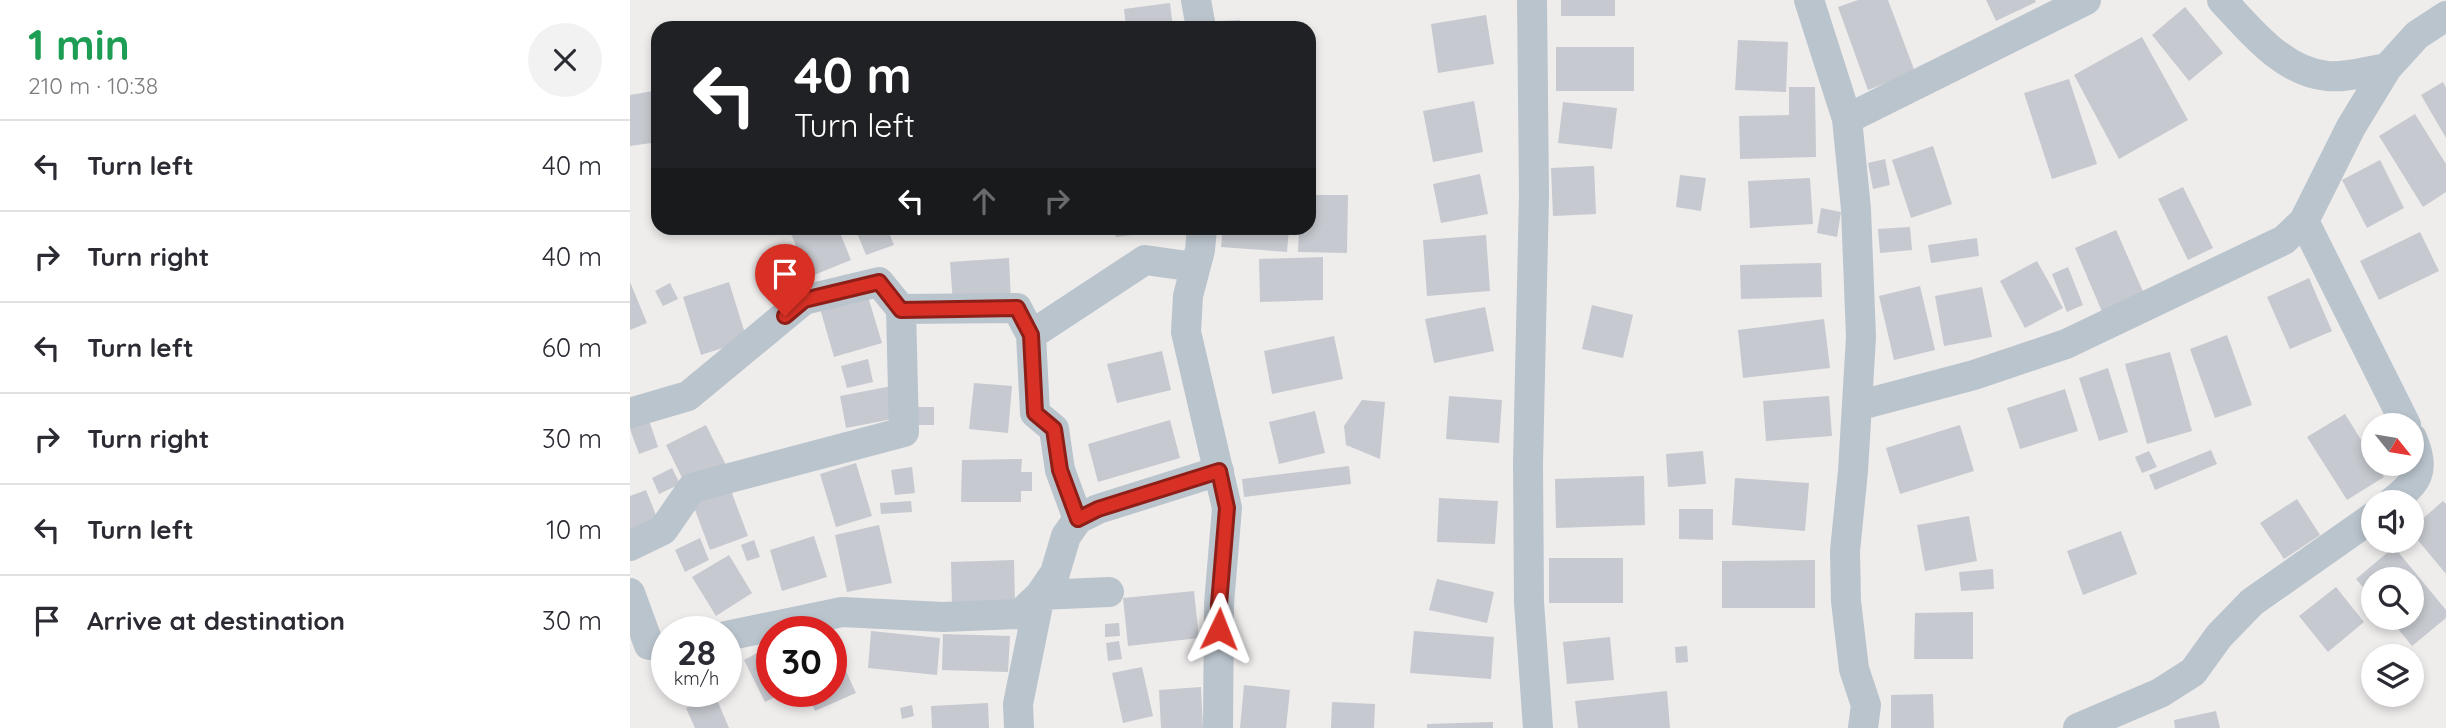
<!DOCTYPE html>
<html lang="en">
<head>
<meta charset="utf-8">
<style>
	:root { --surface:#fff; --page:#f2f2f3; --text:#2b2b33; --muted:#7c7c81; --line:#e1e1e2 }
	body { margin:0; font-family:Quicksand,sans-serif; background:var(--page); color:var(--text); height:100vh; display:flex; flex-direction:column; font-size:26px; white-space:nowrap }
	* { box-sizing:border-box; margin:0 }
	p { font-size:23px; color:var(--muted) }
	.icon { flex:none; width:38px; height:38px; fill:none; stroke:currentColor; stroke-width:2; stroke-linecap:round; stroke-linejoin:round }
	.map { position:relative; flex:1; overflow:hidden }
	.details { display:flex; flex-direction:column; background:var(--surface); width:630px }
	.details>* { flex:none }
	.top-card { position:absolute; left:21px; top:21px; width:665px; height:214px; border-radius:21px; box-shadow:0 4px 10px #0003; background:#202124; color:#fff; overflow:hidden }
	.needle { width:46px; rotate:120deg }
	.fabs { position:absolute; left:1731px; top:413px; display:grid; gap:14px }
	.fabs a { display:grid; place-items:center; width:63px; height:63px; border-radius:50%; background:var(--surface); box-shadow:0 4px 10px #0003; font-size:35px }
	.speed { position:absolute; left:21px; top:616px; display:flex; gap:14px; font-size:35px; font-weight:700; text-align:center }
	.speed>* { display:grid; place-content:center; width:91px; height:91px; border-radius:50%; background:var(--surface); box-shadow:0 4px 10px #0003; line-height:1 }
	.speed small { font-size:18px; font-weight:400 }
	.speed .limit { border:10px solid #d22; background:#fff; color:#111 }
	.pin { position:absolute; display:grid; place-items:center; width:60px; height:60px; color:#fff; margin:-72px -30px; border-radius:50% 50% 50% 0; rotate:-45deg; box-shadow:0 0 7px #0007 }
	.pin .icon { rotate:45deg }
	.me { position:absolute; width:77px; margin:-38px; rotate:2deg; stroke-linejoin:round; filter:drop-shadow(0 0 5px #0008) }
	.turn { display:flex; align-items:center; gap:24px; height:147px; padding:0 28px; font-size:32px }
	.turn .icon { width:91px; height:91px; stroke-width:2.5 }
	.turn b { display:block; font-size:49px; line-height:60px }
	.lanes { display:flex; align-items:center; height:66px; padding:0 28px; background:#0003; justify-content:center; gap:35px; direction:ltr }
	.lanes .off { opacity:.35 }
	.round { display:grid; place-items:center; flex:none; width:74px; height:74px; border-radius:37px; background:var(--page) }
	.summary { display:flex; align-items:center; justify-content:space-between; height:119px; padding:0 28px }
	h1 { font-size:42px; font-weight:700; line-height:52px; color:#1e9e55 }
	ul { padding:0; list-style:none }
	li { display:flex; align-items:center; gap:21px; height:91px; padding:0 28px; border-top:2px solid var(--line) }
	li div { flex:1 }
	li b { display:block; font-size:26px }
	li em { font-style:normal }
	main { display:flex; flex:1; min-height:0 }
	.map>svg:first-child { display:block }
	.building { fill:#c6c9cf }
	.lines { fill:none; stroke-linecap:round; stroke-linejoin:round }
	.minor { stroke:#bac4cc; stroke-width:30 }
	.route-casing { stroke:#8d1f18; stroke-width:18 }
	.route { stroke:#d93025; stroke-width:12 }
</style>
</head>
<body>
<main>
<section class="details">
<div class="summary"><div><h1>1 min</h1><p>210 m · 10:38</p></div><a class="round"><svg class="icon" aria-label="close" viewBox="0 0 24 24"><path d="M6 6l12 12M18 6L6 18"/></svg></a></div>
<ul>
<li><svg class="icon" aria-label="left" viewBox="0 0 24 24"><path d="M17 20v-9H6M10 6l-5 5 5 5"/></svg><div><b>Turn left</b></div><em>40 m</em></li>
<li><svg class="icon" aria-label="right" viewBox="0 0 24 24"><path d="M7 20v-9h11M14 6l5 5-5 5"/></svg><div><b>Turn right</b></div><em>40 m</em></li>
<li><svg class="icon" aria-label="left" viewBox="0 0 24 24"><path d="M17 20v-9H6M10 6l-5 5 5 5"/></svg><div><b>Turn left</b></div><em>60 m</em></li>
<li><svg class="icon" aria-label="right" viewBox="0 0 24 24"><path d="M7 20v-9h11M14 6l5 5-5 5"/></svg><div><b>Turn right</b></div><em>30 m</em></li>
<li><svg class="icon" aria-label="left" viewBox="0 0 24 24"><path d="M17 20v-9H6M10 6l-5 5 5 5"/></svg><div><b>Turn left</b></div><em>10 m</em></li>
<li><svg class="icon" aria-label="arrive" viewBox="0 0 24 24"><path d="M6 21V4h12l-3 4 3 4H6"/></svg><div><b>Arrive at destination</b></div><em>30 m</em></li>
</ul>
</section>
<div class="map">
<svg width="1816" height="728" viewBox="0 0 1816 728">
	<rect width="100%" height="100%" fill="#efecec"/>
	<path class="building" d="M 931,0 L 985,0 L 985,16 L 931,16 Z
		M 1228,0 L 1258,0 L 1285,72 L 1238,90 L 1208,7 Z
		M 1356,0 L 1405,0 L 1406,2 L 1366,21 Z
		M 540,3 L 543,28 L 496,28 L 494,9 Z
		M 1555,7 L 1593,53 L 1559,81 L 1522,35 Z
		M 856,15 L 864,64 L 808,73 L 801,24 Z
		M 610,20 L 611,28 L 594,28 L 589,21 Z
		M 1512,37 L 1558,120 L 1489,159 L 1444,75 Z
		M 1108,40 L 1158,42 L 1156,92 L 1105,90 Z
		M 926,47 L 1004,47 L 1004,91 L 926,91 Z
		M 1439,79 L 1467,164 L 1422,179 L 1394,93 Z
		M 1813,82 L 1816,88 L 1816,138 L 1791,95 Z
		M 1159,87 L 1185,87 L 1186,157 L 1110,159 L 1109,116 L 1159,115 Z
		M 23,91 L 28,122 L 28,142 L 0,146 L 0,95 Z
		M 844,101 L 853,152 L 803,162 L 793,111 Z
		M 933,102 L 987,108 L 982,149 L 928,143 Z
		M 1785,114 L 1816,164 L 1816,192 L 1793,207 L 1749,136 Z
		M 1303,146 L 1322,204 L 1281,218 L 1262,160 Z
		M 1255,159 L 1260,185 L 1243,189 L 1238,163 Z
		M 1750,160 L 1774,208 L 1737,228 L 1712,180 Z
		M 964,166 L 966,214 L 923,216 L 921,168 Z
		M 850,174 L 858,214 L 811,223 L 803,184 Z
		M 1050,175 L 1076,178 L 1071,211 L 1046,207 Z
		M 1180,178 L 1183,224 L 1120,228 L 1118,181 Z
		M 1553,187 L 1583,248 L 1558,260 L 1528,199 Z
		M 679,195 L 718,195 L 717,253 L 668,252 L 669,228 L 679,228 Z
		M 1191,208 L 1211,212 L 1207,237 L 1187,233 Z
		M 1280,227 L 1282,250 L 1250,253 L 1248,229 Z
		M 162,228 L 208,228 L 221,260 L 179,277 L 159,229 Z
		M 225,228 L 257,228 L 264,245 L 236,255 Z
		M 485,228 L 534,228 L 535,231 L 486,237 Z
		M 593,228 L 659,228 L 657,252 L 591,247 Z
		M 1486,230 L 1515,296 L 1473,314 L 1445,248 Z
		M 1790,232 L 1809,271 L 1749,300 L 1730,261 Z
		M 856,235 L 860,291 L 797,296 L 793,240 Z
		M 1347,238 L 1349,256 L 1301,263 L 1298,245 Z
		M 693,257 L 693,300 L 630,302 L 629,259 Z
		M 379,258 L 381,301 L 323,304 L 320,262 Z
		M 1407,261 L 1433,308 L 1395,328 L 1370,281 Z
		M 1191,263 L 1192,297 L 1111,299 L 1110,265 Z
		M 1438,267 L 1453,305 L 1437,312 L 1422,274 Z
		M 1679,278 L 1702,331 L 1660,349 L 1637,297 Z
		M 0,282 L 17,323 L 0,330 Z
		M 99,282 L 117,340 L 71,355 L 53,297 Z
		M 40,283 L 48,299 L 33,306 L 25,291 Z
		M 1290,286 L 1305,350 L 1264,360 L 1249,296 Z
		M 1352,287 L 1362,337 L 1314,346 L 1305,296 Z
		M 236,290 L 252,343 L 204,357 L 189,305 Z
		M 962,305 L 1003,315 L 993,358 L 952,349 Z
		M 855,307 L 864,351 L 804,363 L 795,319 Z
		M 1194,319 L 1200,368 L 1113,378 L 1108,330 Z
		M 1597,335 L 1622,405 L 1585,418 L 1560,349 Z
		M 704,336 L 713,379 L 642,394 L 634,351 Z
		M 532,351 L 541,390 L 487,403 L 477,364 Z
		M 1540,352 L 1562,431 L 1517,444 L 1495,364 Z
		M 238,359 L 243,382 L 217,388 L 211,366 Z
		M 1478,368 L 1498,432 L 1469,441 L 1449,378 Z
		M 344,383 L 382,386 L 378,433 L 339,429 Z
		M 262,386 L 268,418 L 216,428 L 210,396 Z
		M 1435,389 L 1448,431 L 1390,449 L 1377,408 Z
		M 819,396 L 872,400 L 869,443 L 816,439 Z
		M 1199,396 L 1202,436 L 1136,441 L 1133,401 Z
		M 732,400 L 755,402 L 750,459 L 716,445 L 714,426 Z
		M 288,407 L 304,407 L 304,425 L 288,425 Z
		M 685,411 L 695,453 L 649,464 L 639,422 Z
		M 17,414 L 28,447 L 9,454 L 0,429 L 0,420 Z
		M 1715,414 L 1743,459 L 1743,464 L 1746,464 L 1754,477 L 1717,500 L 1677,437 Z
		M 540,420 L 550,458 L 468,482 L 458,444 Z
		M 76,425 L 96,465 L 56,486 L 36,445 Z
		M 1330,425 L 1344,471 L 1270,494 L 1256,448 Z
		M 1581,450 L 1587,464 L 1525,490 L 1519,475 Z
		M 1073,451 L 1076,484 L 1038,487 L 1036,454 Z
		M 1519,451 L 1527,467 L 1512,473 L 1505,457 Z
		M 392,459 L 391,472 L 402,472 L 402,491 L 391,491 L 391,502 L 331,502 L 332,460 Z
		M 226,463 L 242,516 L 206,527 L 190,474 Z
		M 719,466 L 721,484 L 614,497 L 612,479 Z
		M 282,467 L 285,493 L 265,495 L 261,470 Z
		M 42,468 L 50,484 L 29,494 L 22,478 Z
		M 1014,476 L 1015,525 L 926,528 L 925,479 Z
		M 1105,478 L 1179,483 L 1175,531 L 1102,525 Z
		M 100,488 L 118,536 L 80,550 L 62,502 Z
		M 16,490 L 30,525 L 0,537 L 0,496 Z
		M 809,498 L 868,501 L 865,544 L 807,542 Z
		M 1667,499 L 1690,535 L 1654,559 L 1630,523 Z
		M 281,501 L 282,512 L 251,514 L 250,503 Z
		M 1813,501 L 1816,504 L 1816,574 L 1782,533 L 1782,528 Z
		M 1049,509 L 1083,509 L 1083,540 L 1049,539 Z
		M 1339,516 L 1347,561 L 1295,571 L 1287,525 Z
		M 249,525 L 262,583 L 217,592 L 205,535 Z
		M 1491,531 L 1507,574 L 1453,595 L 1437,551 Z
		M 184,536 L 197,577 L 152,591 L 140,550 Z
		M 70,538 L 79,560 L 55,572 L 45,550 Z
		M 124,540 L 130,557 L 117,561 L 111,545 Z
		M 1764,547 L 1816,610 L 1816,618 L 1782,646 L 1759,618 L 1782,618 L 1782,579 L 1743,579 L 1743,599 L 1726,579 Z
		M 99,555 L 122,593 L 86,616 L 62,577 Z
		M 919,558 L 993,558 L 993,603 L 919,603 Z
		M 384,560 L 385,605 L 322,607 L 321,562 Z
		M 1185,560 L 1185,608 L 1092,608 L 1092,561 Z
		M 1363,569 L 1364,589 L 1331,591 L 1329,572 Z
		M 807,579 L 864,592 L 857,623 L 799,610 Z
		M 1706,587 L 1734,622 L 1698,652 L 1669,616 Z
		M 564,591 L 569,638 L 498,646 L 493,598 Z
		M 1343,612 L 1343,659 L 1284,659 L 1285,613 Z
		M 489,623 L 490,636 L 475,637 L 475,624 Z
		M 241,631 L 310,638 L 307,675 L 238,668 Z
		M 784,631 L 864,637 L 861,679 L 780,673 Z
		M 313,634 L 380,636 L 378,672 L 312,670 Z
		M 980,637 L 984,680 L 937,684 L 933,642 Z
		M 201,638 L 226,693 L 185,711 L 176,691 L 201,691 Z
		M 489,641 L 492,659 L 478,661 L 476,643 Z
		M 142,645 L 142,691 L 157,691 L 135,702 L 114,660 Z
		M 1057,646 L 1058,662 L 1046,663 L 1045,647 Z
		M 512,667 L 523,716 L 493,723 L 482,673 Z
		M 614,685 L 660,690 L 656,728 L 610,728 Z
		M 571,687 L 573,728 L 531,728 L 529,690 Z
		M 1037,691 L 1040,728 L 948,728 L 945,701 Z
		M 1303,694 L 1304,728 L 1261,728 L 1261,695 Z
		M 85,695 L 99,728 L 65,728 L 56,708 Z
		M 702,702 L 745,704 L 744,728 L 701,728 Z
		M 358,703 L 359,728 L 302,728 L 301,706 Z
		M 282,705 L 284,716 L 272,719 L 270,708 Z
		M 1586,711 L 1590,728 L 1545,728 L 1544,720 Z
		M 863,722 L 863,728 L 797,728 L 797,724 Z"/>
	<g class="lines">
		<path class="minor" d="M 566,0 L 571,28
			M 902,0 L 904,194 L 898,464 L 899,602 L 908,728
			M 1179,0 L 1217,119 L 1226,209 L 1231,337 L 1223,471 L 1215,551 L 1216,601 L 1224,669 L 1236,705 L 1233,728
			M 1592,0 C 1620,30 1653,72 1697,76 C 1716,78 1738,71 1757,68
			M 1217,119 L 1456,0
			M 1674,221 L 1776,425
			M 572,228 L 570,250 L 558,296 L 556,332 L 597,508 L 589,604 L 588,728
			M 1227,406 L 1344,375 L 1436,344 L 1654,240 L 1674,221 L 1721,127 L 1757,68 L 1787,35 L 1816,16
			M 0,413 L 58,396 L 174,300 L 249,282 L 271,309
			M 1762,502 C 1788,481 1796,472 1782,438
			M 448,519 L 430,470 L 424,429 L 405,413 L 401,335 L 515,260 L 565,267
			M 0,546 L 33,530 L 62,488 L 274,432 L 271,309 L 387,308 L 401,335
			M 0,593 L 19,645
			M 96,636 L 212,612 L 313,617 L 390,614 L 410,595 L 425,573 L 436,536 L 448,519 L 468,509 L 589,471
			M 389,728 L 388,704 L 410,595 L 479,592
			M 1448,728 L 1530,693 L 1563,672 L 1589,636 L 1622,602 L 1743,517"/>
	</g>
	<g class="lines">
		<g class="route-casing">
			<path id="route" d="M 155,316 L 174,300 L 249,282 L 271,310 L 387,308 L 401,335 L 405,413 L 424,429 L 430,470 L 448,519 L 468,509 L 589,471 L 597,508 L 589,604 L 589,629"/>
		</g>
		<use href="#route" class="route"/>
	</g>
</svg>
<div class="fabs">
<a><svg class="needle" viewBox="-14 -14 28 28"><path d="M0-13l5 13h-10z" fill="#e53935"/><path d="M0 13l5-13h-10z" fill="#7c7c81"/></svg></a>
<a><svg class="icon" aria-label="sound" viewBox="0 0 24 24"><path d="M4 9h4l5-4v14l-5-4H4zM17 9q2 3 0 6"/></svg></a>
<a><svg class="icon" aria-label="search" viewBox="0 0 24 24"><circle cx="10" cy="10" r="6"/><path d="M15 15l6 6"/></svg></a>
<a><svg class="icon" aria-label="layers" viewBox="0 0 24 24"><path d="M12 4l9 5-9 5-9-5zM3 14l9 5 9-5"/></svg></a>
</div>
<div class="speed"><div>28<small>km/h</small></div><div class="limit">30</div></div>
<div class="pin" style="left:155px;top:316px;background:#d93025"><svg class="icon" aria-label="arrive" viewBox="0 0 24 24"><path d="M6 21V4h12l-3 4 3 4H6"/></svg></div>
<svg class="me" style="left:589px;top:629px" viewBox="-20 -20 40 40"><path d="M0-17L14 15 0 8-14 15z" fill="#d93025" stroke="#fff" stroke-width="4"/></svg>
<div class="top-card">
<div class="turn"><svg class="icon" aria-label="left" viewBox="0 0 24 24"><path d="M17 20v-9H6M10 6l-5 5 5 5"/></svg><div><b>40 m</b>Turn left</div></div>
<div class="lanes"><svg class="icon" aria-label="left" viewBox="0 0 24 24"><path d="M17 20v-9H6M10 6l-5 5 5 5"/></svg><svg class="icon off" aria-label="ahead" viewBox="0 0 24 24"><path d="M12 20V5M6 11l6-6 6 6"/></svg><svg class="icon off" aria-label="right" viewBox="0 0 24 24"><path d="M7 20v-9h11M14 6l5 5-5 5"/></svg></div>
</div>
</div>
</main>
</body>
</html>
